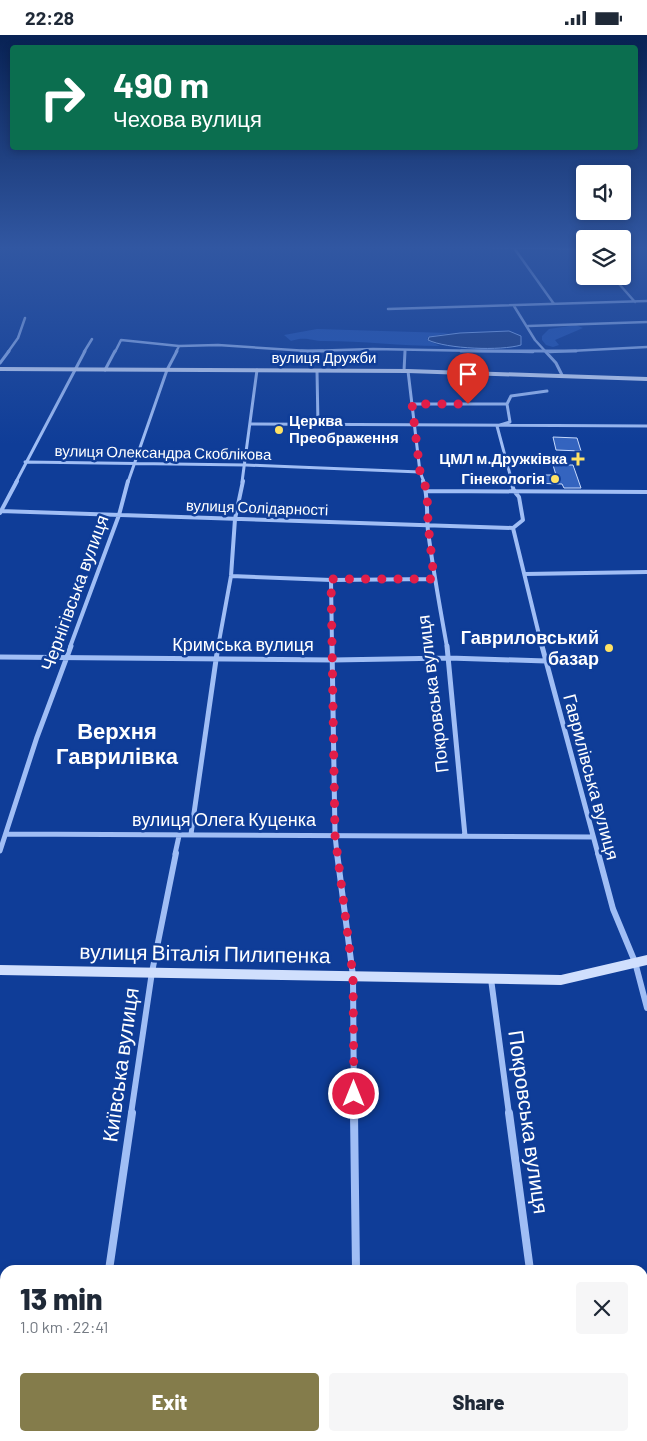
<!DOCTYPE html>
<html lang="en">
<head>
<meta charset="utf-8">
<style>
	:root { --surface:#fff; --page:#f6f6f7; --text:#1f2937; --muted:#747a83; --accent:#847c4b }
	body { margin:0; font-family:Barlow,sans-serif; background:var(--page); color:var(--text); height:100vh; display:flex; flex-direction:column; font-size:19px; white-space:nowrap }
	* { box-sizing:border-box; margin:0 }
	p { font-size:16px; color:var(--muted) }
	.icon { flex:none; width:28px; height:28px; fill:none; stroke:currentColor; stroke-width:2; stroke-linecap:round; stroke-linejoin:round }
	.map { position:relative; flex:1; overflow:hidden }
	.sheet { position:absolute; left:0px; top:1230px; width:648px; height:176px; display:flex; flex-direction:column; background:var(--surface); border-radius:15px 15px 0 0; box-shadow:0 2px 8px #0003 }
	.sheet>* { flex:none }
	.top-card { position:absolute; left:10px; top:10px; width:628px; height:105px; border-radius:5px; box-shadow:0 2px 8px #0003; background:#0b6e4f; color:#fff; overflow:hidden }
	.tools { position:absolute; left:576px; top:130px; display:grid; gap:10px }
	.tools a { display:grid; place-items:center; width:55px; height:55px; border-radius:5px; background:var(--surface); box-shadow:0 2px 8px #0003; font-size:25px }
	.pin { position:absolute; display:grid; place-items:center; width:42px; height:42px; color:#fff; margin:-51px -21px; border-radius:50% 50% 50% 0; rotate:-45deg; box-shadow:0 0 5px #0007 }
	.pin .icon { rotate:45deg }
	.me { position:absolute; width:55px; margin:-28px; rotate:0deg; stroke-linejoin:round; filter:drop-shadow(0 0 4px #0008) }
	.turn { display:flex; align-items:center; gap:18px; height:105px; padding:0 20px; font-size:22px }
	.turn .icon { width:65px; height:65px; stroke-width:2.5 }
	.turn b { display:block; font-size:35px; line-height:42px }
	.round { display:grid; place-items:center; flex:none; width:52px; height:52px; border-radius:5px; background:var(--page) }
	.headline { display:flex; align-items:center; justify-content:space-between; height:85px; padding:0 20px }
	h1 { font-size:30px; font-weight:800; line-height:38px }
	.cta { display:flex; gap:10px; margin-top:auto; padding:10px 20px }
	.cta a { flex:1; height:58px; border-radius:5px; background:var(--accent); color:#fff; font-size:20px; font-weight:800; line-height:58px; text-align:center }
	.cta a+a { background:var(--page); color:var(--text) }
	.status { display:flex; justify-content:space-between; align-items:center; height:35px; padding:0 25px; background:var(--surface); direction:ltr }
	.status svg { height:14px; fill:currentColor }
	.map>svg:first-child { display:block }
	.green { fill:#2256b8 }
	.water { fill:#1d3f84; stroke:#91b7f8 }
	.building { fill:#3464bf; stroke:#c8dbfe }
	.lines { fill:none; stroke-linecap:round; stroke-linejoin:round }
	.street-far5 { stroke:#a0bef5; stroke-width:2.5 }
	.street-far4 { stroke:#a0bef5; stroke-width:3 }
	.street-far3 { stroke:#a0bef5; stroke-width:4 }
	.street-far2 { stroke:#a0bef5; stroke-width:5 }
	.street-far1 { stroke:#a0bef5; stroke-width:6 }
	.street { stroke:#a0bef5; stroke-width:8 }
	.secondary { fill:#d0dffd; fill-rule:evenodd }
	.route { stroke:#e11d48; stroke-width:9; stroke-dasharray:0 16.2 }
	.poi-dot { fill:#ffe264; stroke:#0f3d98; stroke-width:2 }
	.labels { text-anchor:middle; stroke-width:5; stroke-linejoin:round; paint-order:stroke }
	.far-street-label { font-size:15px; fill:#fff; stroke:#0f3d98 }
	.far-poi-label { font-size:15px; font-weight:bold; fill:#fff; stroke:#0f3d98; text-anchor:end }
	.street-label { font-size:18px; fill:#fff; stroke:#0f3d98 }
	.poi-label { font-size:18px; font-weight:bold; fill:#fff; stroke:#0f3d98; text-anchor:end }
	.near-street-label { font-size:21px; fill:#fff; stroke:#0f3d98 }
	.district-label { font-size:22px; font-weight:bold; fill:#fff; stroke:#0f3d98 }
</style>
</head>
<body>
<div class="status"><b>22:28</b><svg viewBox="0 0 49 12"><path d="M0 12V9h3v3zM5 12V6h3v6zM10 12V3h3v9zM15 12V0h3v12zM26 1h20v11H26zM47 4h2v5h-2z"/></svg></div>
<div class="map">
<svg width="647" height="1406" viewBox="0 0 647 1406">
	<rect width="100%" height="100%" fill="#0f3d98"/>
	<path class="green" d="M 576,290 L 583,293 L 555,305 L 559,310 L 553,312 L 546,310 L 542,305 L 542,301 L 549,294 Z
		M 317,294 L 449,298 L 428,302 L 427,305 L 440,311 C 401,311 363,306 324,306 C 310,306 306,301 291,306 L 284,300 Z"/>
	<path class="water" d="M 509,296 L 521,301 L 521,310 C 501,316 447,314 428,305 L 429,302 L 460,298 Z"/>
	<path class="building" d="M 553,402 L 577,403 L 581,416 L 556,415 Z
		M 553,430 L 573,430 L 581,453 L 564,453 L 562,449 L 532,448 L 530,440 L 556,440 Z"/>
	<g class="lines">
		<path class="street-far5" d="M 491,212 L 585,214
			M 514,213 L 554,269
			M 612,241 L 635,267
			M 514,271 L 535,305 L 546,317
			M 388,274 L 647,266
			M 528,291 L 647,287
			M 8,317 L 18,303 L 25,283
			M 84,317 L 92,304
			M 115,317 L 121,305 L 179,311 L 218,310 L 308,316 L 373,314 L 533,317
			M 176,317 L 179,311
			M 550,317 L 647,312"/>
		<path class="street-far4" d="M 301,316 L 323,316
			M 461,316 L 576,316
			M 545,316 L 556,328 L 562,340
			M 0,328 L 9,316
			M 105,335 L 115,316
			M 317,336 L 318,390
			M 404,336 L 405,316
			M 408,336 L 420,437 L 424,447
			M 412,369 L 507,369
			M 251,389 L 647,391
			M 25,427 L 246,430 L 420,437
			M 16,447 L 85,316
			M 128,447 L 167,335 L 177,316
			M 242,447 L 257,335
			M 512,447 L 497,391 L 510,387 L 507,369 L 511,361 L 547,356"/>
		<path class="street-far3" d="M 423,446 C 429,462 426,479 428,496 C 433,535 440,573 447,612
			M 511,446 L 514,456 L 519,462 L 523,485 L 513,493 L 542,612
			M 427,456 L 647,457
			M 0,476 L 513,493
			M 0,478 L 17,446
			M 525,539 L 647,537
			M 231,541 L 331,545 L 434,544
			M 331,545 L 332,612
			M 70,612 L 119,480 L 128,446
			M 218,612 L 231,541 L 235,484 L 243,446"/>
		<path class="street-far2" d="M 332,611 L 335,800 L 337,819
			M 447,611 L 465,801
			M 542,611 L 598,819
			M 0,622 L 333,625 L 449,623 L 546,626
			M 6,799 L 593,802
			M 191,799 L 218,611
			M 0,816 L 37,702 L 71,611
			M 175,819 L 179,801"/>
		<path class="street-far1" d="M 337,818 L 353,941 L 354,1079
			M 598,818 L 613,874 L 635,927 L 647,973
			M 491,944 L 509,1079
			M 131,1079 L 152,937 L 176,818"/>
		<path class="street" d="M 354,1078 L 356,1235
			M 509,1078 L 530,1235
			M 109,1235 L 132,1078
			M 0,1363 L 5,1363
			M 642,1367 L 647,1367
			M 358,1401 L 358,1406
			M 553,1401 L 554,1406
			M 83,1406 L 84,1401"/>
		<path class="secondary" d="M 0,332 L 408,334 L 647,342 L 647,346 L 408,338 L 0,336 Z
			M 647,920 L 647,930 L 561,950 L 0,940 L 0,930 L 561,940 Z"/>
	</g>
	<linearGradient id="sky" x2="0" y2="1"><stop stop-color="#082254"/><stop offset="0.52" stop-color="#3157a2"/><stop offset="1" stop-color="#3157a2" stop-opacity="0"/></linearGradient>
	<rect width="647" height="409" fill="url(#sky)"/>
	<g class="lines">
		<path class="route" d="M 354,1059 L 353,941 L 335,800 L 331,544 L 434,544 L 428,488 L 427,456 L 420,437 L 412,369 L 468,369"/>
	</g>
	<g class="poi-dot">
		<circle cx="279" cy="395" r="5"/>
		<path d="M575.5 416.5h5v5h5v5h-5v5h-5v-5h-5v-5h5z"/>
		<circle cx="555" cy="444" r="5"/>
		<circle cx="609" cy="613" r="5"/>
	</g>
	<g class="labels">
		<g class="far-street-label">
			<text x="324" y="328">вулиця Дружби</text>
			<text transform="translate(163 418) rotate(1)" y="5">вулиця Олександра Скоблікова</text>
			<text transform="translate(257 473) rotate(2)" y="5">вулиця Солідарності</text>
		</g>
		<g class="far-poi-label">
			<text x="289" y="391" text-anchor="start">Церква<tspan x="289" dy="17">Преображення</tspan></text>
			<text x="567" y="429">ЦМЛ м.Дружківка</text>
			<text x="545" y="449">Гінекологія</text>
		</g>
		<g class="street-label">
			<text transform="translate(75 558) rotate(-70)" y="6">Чернігівська вулиця</text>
			<text x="243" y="616">Кримська вулиця</text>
			<text transform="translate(433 659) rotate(-97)" y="6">Покровська вулиця</text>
			<text transform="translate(591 742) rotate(75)" y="6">Гаврилівська вулиця</text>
			<text x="224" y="791">вулиця Олега Куценка</text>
		</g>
		<g class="poi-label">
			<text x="599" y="609">Гавриловський<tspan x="599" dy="21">базар</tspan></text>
		</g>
		<g class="near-street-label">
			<text transform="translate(205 919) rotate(1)" y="7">вулиця Віталія Пилипенка</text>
			<text transform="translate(121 1030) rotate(-82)" y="7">Київська вулиця</text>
			<text transform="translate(528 1087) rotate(82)" y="7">Покровська вулиця</text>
		</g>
		<g class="district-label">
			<text x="117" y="704">Верхня<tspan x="117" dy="25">Гаврилівка</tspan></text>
		</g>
	</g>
</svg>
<div class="tools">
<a><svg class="icon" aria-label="sound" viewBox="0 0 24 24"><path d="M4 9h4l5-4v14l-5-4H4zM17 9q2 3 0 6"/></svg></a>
<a><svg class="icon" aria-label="layers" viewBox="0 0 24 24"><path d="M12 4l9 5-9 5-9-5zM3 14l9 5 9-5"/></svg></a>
</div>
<div class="pin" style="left:468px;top:369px;background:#d93025"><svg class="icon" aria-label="arrive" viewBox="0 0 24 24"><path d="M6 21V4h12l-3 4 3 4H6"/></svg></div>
<svg class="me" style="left:354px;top:1059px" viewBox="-20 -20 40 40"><circle r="17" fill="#e11d48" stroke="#fff" stroke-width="3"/><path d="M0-11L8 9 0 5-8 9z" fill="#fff"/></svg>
<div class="top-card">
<div class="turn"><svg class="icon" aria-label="right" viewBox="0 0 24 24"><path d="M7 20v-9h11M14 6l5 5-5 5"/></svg><div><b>490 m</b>Чехова вулиця</div></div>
</div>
<section class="sheet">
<div class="headline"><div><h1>13 min</h1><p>1.0 km · 22:41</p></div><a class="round"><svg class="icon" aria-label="close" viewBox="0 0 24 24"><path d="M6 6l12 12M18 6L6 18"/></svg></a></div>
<div class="cta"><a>Exit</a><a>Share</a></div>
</section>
</div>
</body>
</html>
